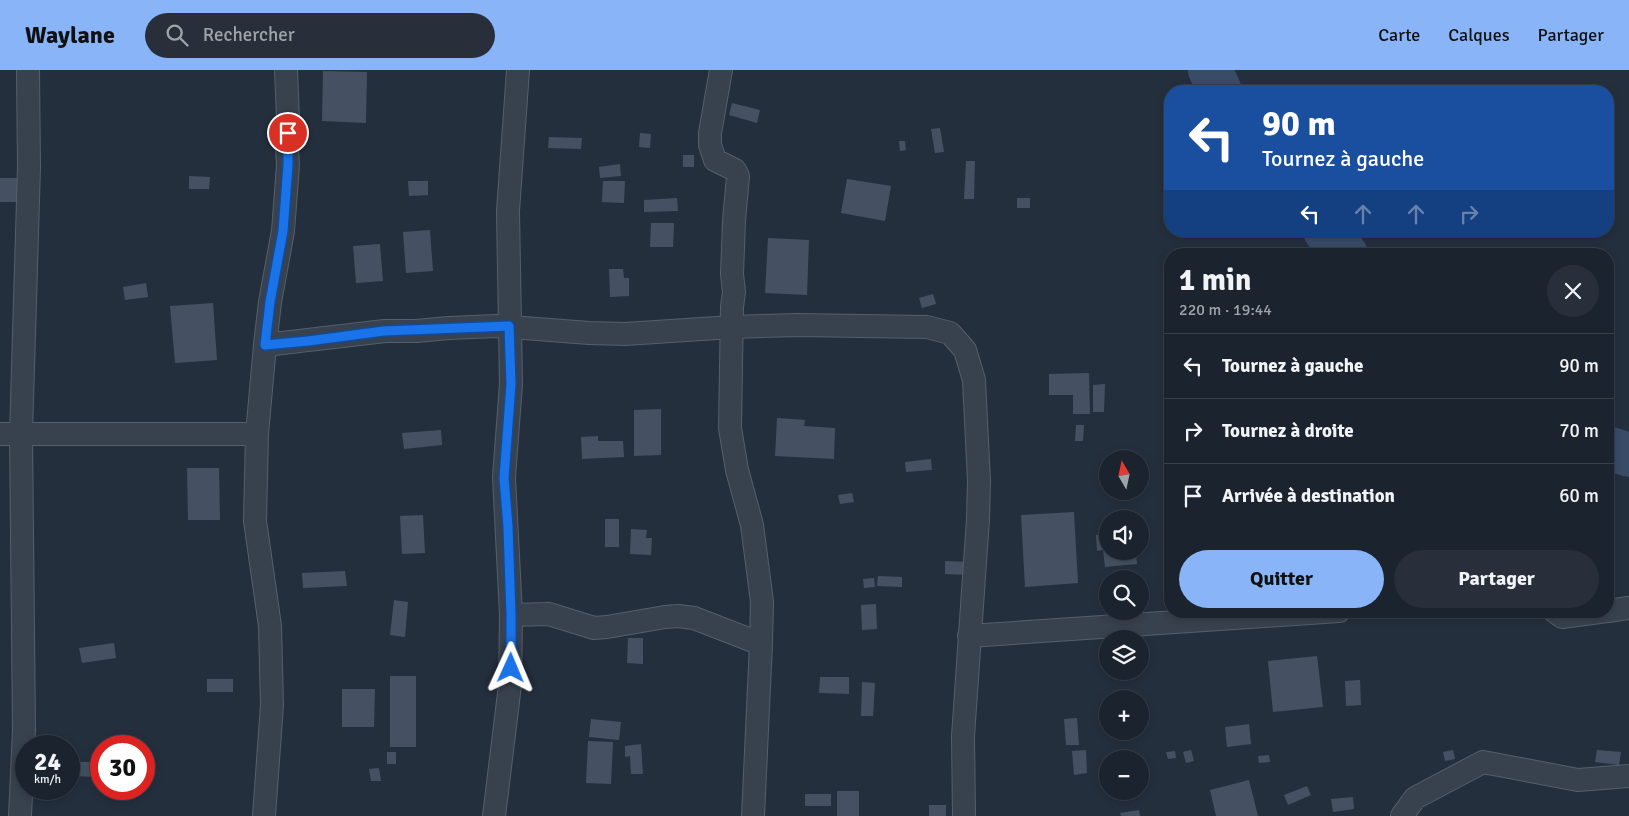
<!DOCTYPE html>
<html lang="fr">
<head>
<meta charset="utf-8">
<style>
	:root { --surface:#1b232e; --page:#282f3a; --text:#f1f3f6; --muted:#a0a4aa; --line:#39404a; --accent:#8ab4f8 }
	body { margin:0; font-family:Signika,sans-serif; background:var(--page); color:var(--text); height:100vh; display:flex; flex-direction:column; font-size:19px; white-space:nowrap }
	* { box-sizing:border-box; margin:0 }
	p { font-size:16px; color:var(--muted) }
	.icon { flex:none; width:28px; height:28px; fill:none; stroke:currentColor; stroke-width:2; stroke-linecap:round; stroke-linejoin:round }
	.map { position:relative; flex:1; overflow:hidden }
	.panel { position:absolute; left:1164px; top:178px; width:450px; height:370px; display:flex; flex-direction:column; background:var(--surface); border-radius:20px; box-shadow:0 2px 8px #0003,0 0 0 1px var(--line) }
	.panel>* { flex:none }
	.top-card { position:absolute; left:1164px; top:15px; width:450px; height:152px; border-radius:20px; box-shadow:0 2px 8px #0003,0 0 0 1px var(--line); background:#1a4fa0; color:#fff; overflow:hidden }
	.needle { width:32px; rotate:351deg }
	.buttons { position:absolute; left:1099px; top:380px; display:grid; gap:10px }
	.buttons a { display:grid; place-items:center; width:50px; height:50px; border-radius:50%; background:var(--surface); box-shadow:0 2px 8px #0003,0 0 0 1px var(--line); font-size:25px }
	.speed { position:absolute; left:15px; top:665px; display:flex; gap:10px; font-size:25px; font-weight:700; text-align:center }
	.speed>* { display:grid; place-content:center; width:65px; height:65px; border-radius:50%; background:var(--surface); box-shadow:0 2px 8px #0003,0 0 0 1px var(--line); line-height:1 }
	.speed small { font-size:12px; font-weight:400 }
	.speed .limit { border:8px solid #d22; background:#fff; color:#111 }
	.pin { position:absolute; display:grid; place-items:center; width:42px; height:42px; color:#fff; margin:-21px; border:2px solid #fff; border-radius:50%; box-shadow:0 1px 5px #0007 }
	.me { position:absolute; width:55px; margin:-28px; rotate:1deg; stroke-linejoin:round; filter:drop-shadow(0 0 4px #0008) }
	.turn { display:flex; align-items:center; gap:18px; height:105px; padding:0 15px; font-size:22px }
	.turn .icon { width:65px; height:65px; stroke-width:2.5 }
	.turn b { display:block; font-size:35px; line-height:42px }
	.lanes { display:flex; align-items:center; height:48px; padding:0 15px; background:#0003; justify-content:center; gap:25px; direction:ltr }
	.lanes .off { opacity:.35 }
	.round { display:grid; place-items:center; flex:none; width:52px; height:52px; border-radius:26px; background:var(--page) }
	.headline { display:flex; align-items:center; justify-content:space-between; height:85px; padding:0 15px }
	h1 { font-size:30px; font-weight:700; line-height:38px }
	.cta { display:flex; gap:10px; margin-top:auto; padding:10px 15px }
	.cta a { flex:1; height:58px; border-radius:30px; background:var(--accent); color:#111; font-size:20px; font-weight:700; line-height:58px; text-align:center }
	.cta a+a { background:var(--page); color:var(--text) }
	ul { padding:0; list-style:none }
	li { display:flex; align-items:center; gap:15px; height:65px; padding:0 15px; border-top:1px solid var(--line) }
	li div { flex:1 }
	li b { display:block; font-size:19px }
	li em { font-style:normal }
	header { display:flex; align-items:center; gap:30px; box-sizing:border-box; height:70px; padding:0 25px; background:var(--accent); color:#111 }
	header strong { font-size:24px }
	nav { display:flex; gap:28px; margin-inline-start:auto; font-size:18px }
	.search { width:350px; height:45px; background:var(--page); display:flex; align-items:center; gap:12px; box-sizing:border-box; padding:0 18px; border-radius:28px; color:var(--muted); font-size:19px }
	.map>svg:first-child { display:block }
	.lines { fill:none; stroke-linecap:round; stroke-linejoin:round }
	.river { stroke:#394c67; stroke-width:44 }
	.building { fill:#455162 }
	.minor-casing { stroke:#565f6c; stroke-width:24 }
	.minor { stroke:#38414e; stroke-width:22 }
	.route-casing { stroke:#114b97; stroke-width:12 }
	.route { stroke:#1a73e8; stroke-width:9 }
</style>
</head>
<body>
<header>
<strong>Waylane</strong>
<div class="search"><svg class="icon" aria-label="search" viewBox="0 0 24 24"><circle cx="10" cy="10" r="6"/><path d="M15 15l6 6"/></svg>Rechercher</div>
<nav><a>Carte</a><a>Calques</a><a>Partager</a></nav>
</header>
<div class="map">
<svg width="1629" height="746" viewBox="0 0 1629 746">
	<rect width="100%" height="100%" fill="#242f3e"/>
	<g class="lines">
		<path class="river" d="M 1210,0 L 1220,21
			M 1325,161 L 1346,184
			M 1608,378 L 1629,385"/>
	</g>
	<path class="building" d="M 323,1 L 367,2 L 366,53 L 322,51 Z
		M 732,33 L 760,40 L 757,53 L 729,45 Z
		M 940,58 L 944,82 L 935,83 L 931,59 Z
		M 640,63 L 651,64 L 650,78 L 639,77 Z
		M 549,67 L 582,68 L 581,79 L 548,78 Z
		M 899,71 L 905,71 L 906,80 L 900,81 Z
		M 683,85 L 694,85 L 694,97 L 683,97 Z
		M 966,91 L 975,91 L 974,129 L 964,129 Z
		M 620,94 L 621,106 L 600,108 L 599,97 Z
		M 189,106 L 210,107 L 209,119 L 189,119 Z
		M 0,108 L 25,108 L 25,132 L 0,132 Z
		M 847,109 L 891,116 L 885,151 L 841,143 Z
		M 408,111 L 428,111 L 428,125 L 409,126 Z
		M 603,111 L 625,111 L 624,133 L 602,132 Z
		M 677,128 L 678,141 L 644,142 L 644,130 Z
		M 1017,128 L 1030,128 L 1030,138 L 1017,138 Z
		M 651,153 L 674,153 L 673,177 L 650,177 Z
		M 430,160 L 433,201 L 406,203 L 403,162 Z
		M 768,168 L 809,170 L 807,225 L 765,223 Z
		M 380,174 L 383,211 L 356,213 L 353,176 Z
		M 609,199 L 623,199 L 624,208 L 629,208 L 629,226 L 610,227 Z
		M 146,213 L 148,227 L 125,230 L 123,217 Z
		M 933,224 L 936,234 L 922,238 L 919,228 Z
		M 213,233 L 217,290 L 175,293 L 170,236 Z
		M 1089,303 L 1090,344 L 1073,344 L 1073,325 L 1049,325 L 1049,304 Z
		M 1105,314 L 1104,342 L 1093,342 L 1093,315 Z
		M 661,339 L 661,385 L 634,386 L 634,340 Z
		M 777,348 L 805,350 L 804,356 L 835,358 L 834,389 L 775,386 Z
		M 1076,355 L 1084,355 L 1083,371 L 1075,371 Z
		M 441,360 L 442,375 L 404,379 L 402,363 Z
		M 598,366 L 598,371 L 623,371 L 624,387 L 582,389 L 581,367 Z
		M 931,389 L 932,400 L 906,402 L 905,392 Z
		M 187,398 L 219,398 L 220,450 L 188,450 Z
		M 852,423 L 854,432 L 840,434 L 838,425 Z
		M 1074,442 L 1078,513 L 1025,517 L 1021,445 Z
		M 423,445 L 425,483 L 402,484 L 400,446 Z
		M 605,449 L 619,449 L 619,477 L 605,477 Z
		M 631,459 L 647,460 L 646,468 L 652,468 L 651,485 L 630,484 Z
		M 1108,464 L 1108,481 L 1136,481 L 1137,494 L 1105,497 L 1103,480 L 1097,481 L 1096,465 Z
		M 945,491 L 969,492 L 969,505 L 945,504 Z
		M 345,501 L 347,516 L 303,518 L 302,503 Z
		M 878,506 L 902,507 L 902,517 L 877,516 Z
		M 874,508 L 875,517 L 864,518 L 863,509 Z
		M 394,530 L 408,532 L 405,567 L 390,565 Z
		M 876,534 L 877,559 L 862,560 L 861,535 Z
		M 628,568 L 643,568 L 643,594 L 627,593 Z
		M 114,573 L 116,588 L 82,593 L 79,578 Z
		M 1317,586 L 1323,637 L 1273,642 L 1268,591 Z
		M 390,606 L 416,606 L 416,677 L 390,677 Z
		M 820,607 L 849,607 L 849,624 L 819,623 Z
		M 207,609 L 233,609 L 233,622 L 207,622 Z
		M 1360,610 L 1361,635 L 1346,636 L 1345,611 Z
		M 862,612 L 875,613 L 873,646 L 861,646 Z
		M 342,619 L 375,619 L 374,657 L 342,657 Z
		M 1077,648 L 1079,675 L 1066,675 L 1064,649 Z
		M 591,649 L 621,652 L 619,670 L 589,667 Z
		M 1249,654 L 1251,674 L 1227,677 L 1225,657 Z
		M 588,671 L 613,672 L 611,714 L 586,713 Z
		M 641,674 L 643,704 L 631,704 L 630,686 L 625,687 L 625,676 Z
		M 1086,680 L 1087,703 L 1074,705 L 1072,681 Z
		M 1191,680 L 1194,691 L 1186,693 L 1183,682 Z
		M 1453,680 L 1455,689 L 1445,691 L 1443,682 Z
		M 1597,680 L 1621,682 L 1619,695 L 1595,692 Z
		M 1175,681 L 1176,688 L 1168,689 L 1166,682 Z
		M 387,682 L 396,682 L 396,694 L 387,694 Z
		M 1269,685 L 1270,692 L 1259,693 L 1258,686 Z
		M 70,692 L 98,692 L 97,707 L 70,706 Z
		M 379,698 L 381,711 L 371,711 L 369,699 Z
		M 1249,710 L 1258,746 L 1216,746 L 1210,720 Z
		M 1307,716 L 1311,725 L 1288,735 L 1284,725 Z
		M 837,721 L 859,721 L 859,746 L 837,746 Z
		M 805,724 L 831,724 L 831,736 L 805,736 Z
		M 1353,727 L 1354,739 L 1333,742 L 1331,729 Z
		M 929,735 L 946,735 L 946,746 L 929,746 Z
		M 1139,740 L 1140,746 L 1121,746 L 1120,743 Z"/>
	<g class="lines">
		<g class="minor-casing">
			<path id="minor" d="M 721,0 L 710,63 L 710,75 L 715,90 L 735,100 L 738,106 L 734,151 L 732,204 L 734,222 L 732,237 L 730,358 L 737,400 L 752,455 L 762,532 L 761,574 L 753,746
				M 265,275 L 270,232 L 283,161 L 288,95 L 287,77 L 288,49 L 286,0
				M 0,364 L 21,364 L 29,97 L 28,0
				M 1554,541 L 1562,547 L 1607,541
				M 1608,541 L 1629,538
				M 511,545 L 549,544 L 594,558 L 607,557 L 665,547 L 678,546 L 694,548 L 761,574
				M 969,566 L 1339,541
				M 20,746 L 24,660 L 21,364 L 257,364
				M 264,746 L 272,635 L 270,556 L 255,451 L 257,364 L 265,275 L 385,261 L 416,261 L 449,258 L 497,256 L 589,263 L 625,264 L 732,257 L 798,255 L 927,257 L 950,263 L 965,280 L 974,310 L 979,411 L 978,449 L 963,666 L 964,746
				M 494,746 L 510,615 L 511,545 L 504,407 L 511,314 L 508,141 L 518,0
				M 1402,746 L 1415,728 L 1483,692 L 1578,710 L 1629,706"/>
		</g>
		<use href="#minor" class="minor"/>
	</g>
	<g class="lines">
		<g class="route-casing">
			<path id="route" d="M 288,63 L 288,95 L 283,161 L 270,232 L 265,275 L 308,271 L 384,261 L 509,256 L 511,314 L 504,408 L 508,457 L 511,545 L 511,598"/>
		</g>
		<use href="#route" class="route"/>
	</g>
</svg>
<div class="buttons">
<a><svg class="needle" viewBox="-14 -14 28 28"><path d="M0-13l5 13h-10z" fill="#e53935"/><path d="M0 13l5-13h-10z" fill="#a0a4aa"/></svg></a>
<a><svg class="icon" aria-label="sound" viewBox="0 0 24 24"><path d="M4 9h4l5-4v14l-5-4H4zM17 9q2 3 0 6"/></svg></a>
<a><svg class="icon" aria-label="search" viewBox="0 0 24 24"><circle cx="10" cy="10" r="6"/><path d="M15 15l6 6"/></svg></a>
<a><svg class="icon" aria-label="layers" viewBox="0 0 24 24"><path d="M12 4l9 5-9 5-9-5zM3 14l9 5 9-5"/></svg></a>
<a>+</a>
<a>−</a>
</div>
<div class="speed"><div>24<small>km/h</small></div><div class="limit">30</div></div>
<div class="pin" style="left:288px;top:63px;background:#d93025"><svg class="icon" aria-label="arrive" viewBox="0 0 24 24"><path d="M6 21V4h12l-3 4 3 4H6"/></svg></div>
<svg class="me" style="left:511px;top:598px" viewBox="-20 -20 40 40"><path d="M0-17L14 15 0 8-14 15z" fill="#1a73e8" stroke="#fff" stroke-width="4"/></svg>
<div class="top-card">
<div class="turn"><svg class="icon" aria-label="left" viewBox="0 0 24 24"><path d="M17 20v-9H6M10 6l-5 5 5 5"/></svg><div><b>90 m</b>Tournez à gauche</div></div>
<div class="lanes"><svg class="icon" aria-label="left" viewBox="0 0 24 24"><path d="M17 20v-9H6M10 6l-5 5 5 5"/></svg><svg class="icon off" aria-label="ahead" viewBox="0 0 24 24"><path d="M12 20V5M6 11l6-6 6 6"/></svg><svg class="icon off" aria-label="ahead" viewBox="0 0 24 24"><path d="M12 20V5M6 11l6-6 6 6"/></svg><svg class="icon off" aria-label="right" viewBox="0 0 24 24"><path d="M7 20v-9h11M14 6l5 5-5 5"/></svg></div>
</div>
<section class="panel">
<div class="headline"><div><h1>1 min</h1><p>220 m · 19:44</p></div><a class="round"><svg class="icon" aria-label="close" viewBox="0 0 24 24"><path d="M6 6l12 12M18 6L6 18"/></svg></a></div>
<ul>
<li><svg class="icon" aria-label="left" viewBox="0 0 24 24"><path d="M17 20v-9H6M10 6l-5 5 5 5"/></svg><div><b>Tournez à gauche</b></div><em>90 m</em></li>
<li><svg class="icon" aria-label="right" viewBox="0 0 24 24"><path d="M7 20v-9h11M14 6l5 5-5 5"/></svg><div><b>Tournez à droite</b></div><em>70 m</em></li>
<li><svg class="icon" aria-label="arrive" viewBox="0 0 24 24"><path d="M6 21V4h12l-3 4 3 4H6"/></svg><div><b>Arrivée à destination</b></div><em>60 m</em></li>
</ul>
<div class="cta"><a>Quitter</a><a>Partager</a></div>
</section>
</div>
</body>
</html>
